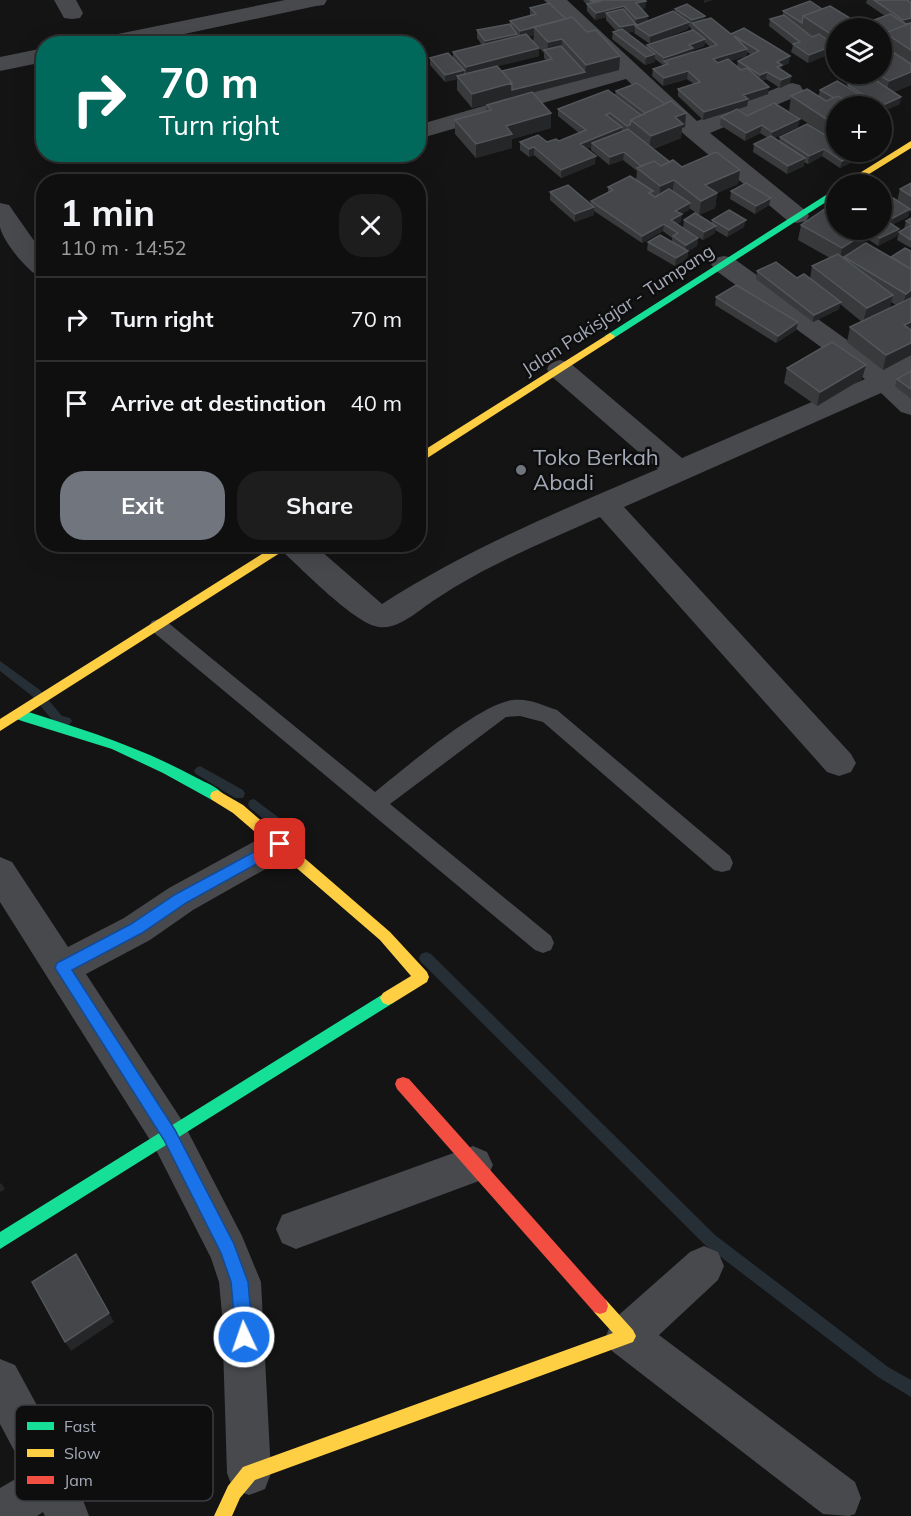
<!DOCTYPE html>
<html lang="en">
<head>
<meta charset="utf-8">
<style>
	:root { --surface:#0f0f0f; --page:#1d1d1d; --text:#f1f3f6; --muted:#9b9c9e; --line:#2f2f2f; --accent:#71757d }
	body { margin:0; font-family:Mulish,sans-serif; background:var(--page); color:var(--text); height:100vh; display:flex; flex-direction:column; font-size:22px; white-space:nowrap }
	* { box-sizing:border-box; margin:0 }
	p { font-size:20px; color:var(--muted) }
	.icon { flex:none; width:33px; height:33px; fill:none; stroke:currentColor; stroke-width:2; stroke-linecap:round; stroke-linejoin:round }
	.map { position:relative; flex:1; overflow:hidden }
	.side { position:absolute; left:36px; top:174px; width:390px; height:378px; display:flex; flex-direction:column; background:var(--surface); border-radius:24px; box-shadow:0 6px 24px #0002,0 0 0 2px var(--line) }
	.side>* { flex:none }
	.guide { position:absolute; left:36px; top:36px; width:390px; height:126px; border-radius:24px; box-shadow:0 6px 24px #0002,0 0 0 2px var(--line); background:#00695c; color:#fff; overflow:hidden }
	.controls { position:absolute; left:826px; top:18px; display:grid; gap:12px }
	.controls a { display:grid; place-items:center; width:66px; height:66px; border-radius:50%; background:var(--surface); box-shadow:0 6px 24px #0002,0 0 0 2px var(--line); font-size:30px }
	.pin { position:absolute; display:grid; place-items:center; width:51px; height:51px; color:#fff; margin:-26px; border-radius:12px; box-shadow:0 3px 9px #0006 }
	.me { position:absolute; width:66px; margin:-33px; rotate:357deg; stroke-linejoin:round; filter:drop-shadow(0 0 4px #0008) }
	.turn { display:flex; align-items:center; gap:21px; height:126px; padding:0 24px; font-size:27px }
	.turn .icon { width:78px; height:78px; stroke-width:2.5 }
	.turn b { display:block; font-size:42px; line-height:51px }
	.round { display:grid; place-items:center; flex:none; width:63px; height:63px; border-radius:24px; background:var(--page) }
	.overview { display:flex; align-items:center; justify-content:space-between; height:102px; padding:0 24px }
	h1 { font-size:36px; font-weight:700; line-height:45px }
	.button { display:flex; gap:12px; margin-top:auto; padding:12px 24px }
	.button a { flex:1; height:69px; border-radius:24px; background:var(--accent); color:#fff; font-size:24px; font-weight:700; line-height:69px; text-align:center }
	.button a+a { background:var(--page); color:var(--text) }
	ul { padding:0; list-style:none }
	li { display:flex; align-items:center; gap:18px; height:84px; padding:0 24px; border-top:2px solid var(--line) }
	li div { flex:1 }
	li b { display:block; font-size:22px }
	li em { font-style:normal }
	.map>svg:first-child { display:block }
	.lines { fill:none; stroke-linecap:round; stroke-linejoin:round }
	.stream { fill:#262e36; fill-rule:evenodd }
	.lane { fill:#47494d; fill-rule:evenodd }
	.street { fill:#47494d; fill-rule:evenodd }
	.fast { fill:#16e098; fill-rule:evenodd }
	.slow { fill:#ffcf43; fill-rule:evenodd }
	.jam { fill:#f24e42; fill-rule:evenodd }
	.wall { fill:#393a3c; fill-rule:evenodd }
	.shaded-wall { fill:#252627 }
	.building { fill:#444649; stroke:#53565a; stroke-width:1.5 }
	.route { fill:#1a73e8; stroke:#114b97; stroke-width:1.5 }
	.poi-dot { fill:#71757d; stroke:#0e0e0f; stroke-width:2 }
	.labels { text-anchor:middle; stroke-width:5; stroke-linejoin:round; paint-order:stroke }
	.far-street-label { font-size:18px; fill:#a3a9b6; stroke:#0e0e0f }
	.poi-label { font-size:22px; fill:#a3a9b6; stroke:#0e0e0f; text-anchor:start }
	.key { fill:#0e0e0f; stroke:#3b3c41; stroke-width:1.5 }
	.key-label { font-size:16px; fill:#a3a9b6 }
</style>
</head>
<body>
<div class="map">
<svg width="911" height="1516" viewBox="0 0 911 1516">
	<rect width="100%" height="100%" fill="#141414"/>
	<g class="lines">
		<path class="stream" d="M 0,661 L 40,690 L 62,716 L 70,718 L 72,721 L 70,724 L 66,726 L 55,723 L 32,696 L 0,671 Z
			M 200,766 L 243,790 L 245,794 L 243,798 L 235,798 L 196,774 L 194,771 L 196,768 Z
			M 254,799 L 295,830 L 297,834 L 295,838 L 291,839 L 287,838 L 250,808 L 248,804 L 250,800 Z
			M 426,952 L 431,954 L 715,1235 L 888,1367 L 911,1380 L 911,1397 L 878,1377 L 705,1245 L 421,962 L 419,958 L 421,954 Z"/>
		<path class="lane" d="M 159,619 L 166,621 L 375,792 C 404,769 480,703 513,700 C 528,698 543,705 557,710 L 730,856 L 733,863 L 730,870 L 722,872 L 714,870 L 543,722 L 520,716 L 506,717 L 390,804 L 551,936 L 554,943 L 551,950 L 543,953 L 535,950 L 152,631 L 149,626 L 152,621 Z"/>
		<path class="street" d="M 54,0 L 76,0 L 83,13 L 80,18 L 72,19 L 64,18 Z
			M 285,0 L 327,0 L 324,5 L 316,6 L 137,44 L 92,44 L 95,39 L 103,37 Z
			M 544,0 L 567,0 L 697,121 L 784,85 L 792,83 L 800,85 L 803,90 L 800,95 L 710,133 L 806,211 L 809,216 L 806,221 L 797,223 L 788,221 L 686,136 L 626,79 L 418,139 L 418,125 L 614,68 Z
			M 44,48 L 44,62 L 0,71 L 0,57 Z
			M 0,203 L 9,205 L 44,255 L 44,279 C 30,275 3,242 0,227 C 0,220 0,210 0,203 Z
			M 724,256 L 733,258 L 886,368 L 901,358 L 911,355 L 911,376 L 902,382 L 911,390 L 911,415 L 901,412 L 881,393 L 624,507 L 851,754 L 856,763 L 851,772 L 839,776 L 827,772 L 600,517 C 544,542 487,565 436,599 C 420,609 399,630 379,627 C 355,624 303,570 283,552 L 278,544 L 313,544 L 382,604 C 471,547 562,510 658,469 L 550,375 L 547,369 L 550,363 L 560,360 L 570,363 L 682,458 L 865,379 L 715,270 L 711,264 L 715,258 Z
			M 280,830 L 292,834 L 297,844 L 292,854 L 193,910 L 150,940 L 86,974 L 183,1122 L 242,1236 L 261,1282 L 271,1473 L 265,1489 L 249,1495 L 233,1489 L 227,1473 L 222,1314 L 219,1282 L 211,1258 L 155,1148 L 0,902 L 0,857 L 12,862 L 68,947 L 124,918 L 169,888 L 268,834 Z
			M 473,1146 L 487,1152 L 493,1165 L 487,1178 L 296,1249 L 282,1243 L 276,1229 L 282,1215 Z
			M 704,1246 L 718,1252 L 724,1266 L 718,1280 L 659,1335 L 855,1482 L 861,1498 L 855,1514 L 849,1516 L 823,1514 L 612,1351 L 606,1336 L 612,1321 L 690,1252 Z
			M 0,1359 L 15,1365 L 70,1466 L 89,1516 L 45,1516 L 43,1512 L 37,1516 L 0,1516 L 0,1488 L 26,1473 L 0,1424 Z"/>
		<path class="fast" d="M 837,188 L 837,195 L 614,338 L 610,339 L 605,336 Z
			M 19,709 C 82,729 138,746 197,778 C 206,783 219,787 224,796 L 222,800 L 212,800 L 163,773 L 112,749 L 22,721 L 14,718 L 12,714 Z
			M 388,991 L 393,993 L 396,998 L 393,1003 L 0,1249 L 0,1232 Z"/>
		<path class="slow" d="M 911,141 L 911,148 L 853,184 L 842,184 Z
			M 610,333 L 615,336 L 614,338 L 418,464 L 418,454 Z
			M 278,544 L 294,544 L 0,731 L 0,719 Z
			M 217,790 L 243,805 L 390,932 L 427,972 L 429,977 L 427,982 L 393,1003 L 388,1005 L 383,1003 L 380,998 L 383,993 L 411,976 L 380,940 L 233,813 L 212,800 L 210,796 L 212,792 Z
			M 600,1298 L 606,1300 L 633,1330 L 636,1336 L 633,1342 L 255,1480 L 240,1498 L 232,1516 L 214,1516 L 228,1486 L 243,1467 L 613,1333 L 594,1312 L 592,1306 L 594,1300 Z"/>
		<path class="jam" d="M 403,1077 L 409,1079 L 606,1300 L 608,1306 L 606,1312 L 600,1314 L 594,1312 L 397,1089 L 395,1084 L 397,1079 Z"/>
	</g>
	<path class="wall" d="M 583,0 L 645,0 L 646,1 L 645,8 L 642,9 L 648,21 L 674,12 L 675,9 L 705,16 L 704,20 L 731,34 L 789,63 L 782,66 L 781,69 L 791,76 L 790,83 L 780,88 L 766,79 L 762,81 L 768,94 L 748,101 L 747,106 L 737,110 L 747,116 L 798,127 L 774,138 L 779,141 L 780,137 L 834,140 L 789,111 L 791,96 L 818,97 L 820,90 L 848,88 L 848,85 L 835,76 L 836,69 L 837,68 L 837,74 L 882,74 L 882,28 L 837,28 L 837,63 L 832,60 L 834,52 L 808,63 L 791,52 L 793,45 L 769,26 L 770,19 L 783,15 L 783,11 L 822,9 L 861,25 L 885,16 L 866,3 L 867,0 L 911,0 L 911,85 L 894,92 L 900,104 L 885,110 L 885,119 L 882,120 L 882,106 L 837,106 L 837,152 L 856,153 L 854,161 L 840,168 L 822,156 L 808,164 L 804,162 L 804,166 L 787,174 L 753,152 L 754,144 L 768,138 L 760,133 L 745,141 L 720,125 L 721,117 L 736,110 L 703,120 L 678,96 L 678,89 L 694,84 L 687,79 L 663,86 L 652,76 L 653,69 L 663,65 L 655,59 L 655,62 L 645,65 L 612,39 L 613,32 L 616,31 L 606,20 L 606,17 L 595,20 L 587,11 L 587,5 ZM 688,26 L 691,28 L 691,30 L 647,45 L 647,48 L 627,33 L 635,31 L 634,33 L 650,44 L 688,29 ZM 705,42 L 710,47 L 693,52 L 693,50 L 704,46 ZM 747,52 L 752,55 L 738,61 L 737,66 L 730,61 L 746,56 Z
		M 530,8 L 566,19 L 587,32 L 620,56 L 619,70 L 532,93 L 551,128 L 512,139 L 512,148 L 476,158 L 455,134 L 455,120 L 486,111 L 487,105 L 503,100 L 472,108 L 457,90 L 457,79 L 445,82 L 430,65 L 430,58 L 453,58 L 453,52 L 482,45 L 477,38 L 477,30 L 510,24 L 510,21 L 530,16 ZM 534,35 L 533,41 L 544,53 L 544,58 L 546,60 L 502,71 L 497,66 L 539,56 L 528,37 Z
		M 616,91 L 685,127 L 682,128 L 681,138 L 653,149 L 670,162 L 682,167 L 740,170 L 738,184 L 717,193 L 715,208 L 699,215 L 689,208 L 689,210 L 681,214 L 681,222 L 677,224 L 698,238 L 697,246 L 688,251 L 687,259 L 675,266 L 647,250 L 648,242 L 672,242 L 672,238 L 663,231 L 642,243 L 594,211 L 594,215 L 575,222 L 550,200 L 550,192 L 591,204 L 591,201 L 608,193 L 608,187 L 636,180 L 637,171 L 623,160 L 609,165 L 591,150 L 591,147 L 586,149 L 595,164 L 561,178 L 534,155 L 529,157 L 520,150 L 520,142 L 547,142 L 559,141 L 579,133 L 558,116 L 558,109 L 615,95 Z
		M 911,183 L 911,212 L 909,211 L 908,217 L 893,224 L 899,229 L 897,236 L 878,246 L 865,237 L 864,244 L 891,257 L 911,251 L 911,355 L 883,370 L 847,342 L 850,327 L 862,322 L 840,304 L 839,309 L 813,322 L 756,279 L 757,271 L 797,278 L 810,279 L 812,266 L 830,258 L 798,240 L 801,225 L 837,230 L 882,230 L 897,201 L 900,189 ZM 891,302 L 896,305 L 890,308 Z
		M 731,191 L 769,205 L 755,214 L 730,199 Z
		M 911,218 L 911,248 L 897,240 L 899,232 L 904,229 L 906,221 Z
		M 684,220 L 712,223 L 712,220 L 744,227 L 727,237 L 715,230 L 715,233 L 703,240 L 683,228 Z
		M 716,297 L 796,330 L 776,343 L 715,305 Z
		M 787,368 L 862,379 L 817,406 L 784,383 Z
		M 911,371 L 911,399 L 895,386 L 897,379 Z"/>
	<path class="shaded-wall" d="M 704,0 L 713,0 L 704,3 Z
		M 646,1 L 645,8 L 636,11 L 636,3 Z
		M 624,6 L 623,13 L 606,13 L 606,17 L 595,20 L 596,13 Z
		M 648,16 L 647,23 L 635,26 L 635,31 L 619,35 L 620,27 L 635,24 L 636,19 Z
		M 705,16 L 704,23 L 692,23 L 691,28 L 692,20 Z
		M 911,18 L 911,24 L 901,28 L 903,20 Z
		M 689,22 L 688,29 L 650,44 L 650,36 Z
		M 534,28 L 534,35 L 520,39 L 520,31 Z
		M 517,34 L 517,41 L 484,48 L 485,41 Z
		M 562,39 L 561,53 L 547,54 L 548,42 Z
		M 705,39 L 704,46 L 693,50 L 692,56 L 664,61 L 664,66 L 664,58 L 689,45 Z
		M 835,45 L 834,52 L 808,63 L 809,55 Z
		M 539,48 L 539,56 L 466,74 L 466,67 Z
		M 747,49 L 746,56 L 712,66 L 713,59 Z
		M 655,54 L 655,62 L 645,65 L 646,57 Z
		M 620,56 L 619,70 L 472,108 L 472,94 L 512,83 L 585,72 L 586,65 Z
		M 790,56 L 789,63 L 782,66 L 781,72 L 776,75 L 777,62 Z
		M 464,70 L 464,77 L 457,76 L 457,79 L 445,82 L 445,75 Z
		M 688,71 L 687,79 L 663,86 L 664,78 Z
		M 767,72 L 766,79 L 759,82 L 760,75 Z
		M 911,72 L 911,85 L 886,95 L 889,81 Z
		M 791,76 L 790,83 L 780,88 L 781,80 Z
		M 769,87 L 768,94 L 748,101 L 747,106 L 703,120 L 704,112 L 743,95 Z
		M 901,97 L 900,104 L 882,112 L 882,106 L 880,106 L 881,106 Z
		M 887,111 L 885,119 L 882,120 L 882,114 Z
		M 551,113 L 551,128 L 512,139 L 512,148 L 476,158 L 476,144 L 506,126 Z
		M 686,113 L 685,127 L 682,128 L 681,138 L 649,150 L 651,136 L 675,117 Z
		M 800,119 L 798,127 L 771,140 L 772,132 Z
		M 762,125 L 760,133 L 745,141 L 746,133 Z
		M 622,127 L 621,135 L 592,143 L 591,147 L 580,152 L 580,144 Z
		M 534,147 L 534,155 L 529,157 L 529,149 Z
		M 824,149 L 822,156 L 808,164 L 809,156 Z
		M 624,152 L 623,160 L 609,165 L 610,157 Z
		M 856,153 L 854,161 L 840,168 L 842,161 Z
		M 596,156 L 595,164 L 561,178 L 561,170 Z
		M 805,158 L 804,166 L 787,174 L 788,166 Z
		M 740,170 L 738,184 L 703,199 L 705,185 Z
		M 674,180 L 672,195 L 659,200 L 660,186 Z
		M 717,193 L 715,208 L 699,215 L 701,201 Z
		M 771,198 L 769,205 L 755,214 L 756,206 Z
		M 690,203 L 689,210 L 675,218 L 675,211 Z
		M 594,207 L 594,215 L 575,222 L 575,214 Z
		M 910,209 L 908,217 L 885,228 L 887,221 Z
		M 682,214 L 681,222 L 670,228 L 671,220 Z
		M 746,220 L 744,227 L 727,237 L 729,230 Z
		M 664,224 L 663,231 L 642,243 L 642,236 Z
		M 716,226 L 715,233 L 703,240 L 704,232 Z
		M 899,229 L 897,236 L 878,246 L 880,238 Z
		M 867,232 L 863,246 L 844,257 L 843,260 L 839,263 L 842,248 Z
		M 698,238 L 697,246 L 688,251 L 687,259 L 675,266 L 676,258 L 685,253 L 686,245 Z
		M 911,290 L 911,302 L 902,308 L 906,294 Z
		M 893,295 L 889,310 L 863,322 L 867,308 Z
		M 841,302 L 839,309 L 813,322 L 814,315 Z
		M 798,322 L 796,330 L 776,343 L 778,336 Z
		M 911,322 L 911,334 L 904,325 Z
		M 911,343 L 911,355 L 883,370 L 886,355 Z
		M 866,365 L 862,379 L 817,406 L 820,392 Z
		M 1,1183 L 5,1189 L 0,1192 L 0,1184 Z
		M 109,1313 L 114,1322 L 71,1351 L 65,1342 Z"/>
	<path class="building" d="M 590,0 L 645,0 L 646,1 L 636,3 L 648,16 L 636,19 L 624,6 L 596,13 L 587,4 L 601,1 L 591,1 Z
		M 874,0 L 907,0 L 911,3 L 911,18 L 903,20 Z
		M 810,1 L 822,9 L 803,16 L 802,23 L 783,11 Z
		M 549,3 L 566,19 L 520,31 L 510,21 L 536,14 L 530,8 Z
		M 687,4 L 705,16 L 692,20 L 675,9 Z
		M 830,6 L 866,28 L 837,28 L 837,38 L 803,16 Z
		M 623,9 L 636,24 L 620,27 L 606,13 Z
		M 673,11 L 689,22 L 650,36 L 635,26 Z
		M 890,14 L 906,24 L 911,23 L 885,33 L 883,40 L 882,39 L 882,28 L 866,28 L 861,25 Z
		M 784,15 L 812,37 L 819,34 L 835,45 L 809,55 L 793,44 L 800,42 L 770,19 Z
		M 572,17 L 587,32 L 596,30 L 620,56 L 586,65 L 562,39 L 548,42 L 534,27 Z
		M 711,18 L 731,34 L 744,28 L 790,56 L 777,62 L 782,65 L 777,67 L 791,76 L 781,80 L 767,72 L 760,75 L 738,61 L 759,51 L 734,36 L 747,49 L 713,59 L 718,63 L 728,59 L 741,70 L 747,68 L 769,87 L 743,95 L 748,99 L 704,112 L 678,89 L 700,82 L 688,71 L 664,78 L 653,69 L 668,64 L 664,61 L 717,45 L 692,23 Z
		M 911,23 L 911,50 L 885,33 Z
		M 510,24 L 517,34 L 485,41 L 477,30 Z
		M 622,29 L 655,54 L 646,57 L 613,32 Z
		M 693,30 L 705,39 L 689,45 L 693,48 L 664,58 L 647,45 Z
		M 526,34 L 539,48 L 466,67 L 453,52 Z
		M 882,45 L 911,64 L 911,72 L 889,81 L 877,74 L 882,74 Z
		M 561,46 L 585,72 L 512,90 L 512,83 L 502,71 L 552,59 L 544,50 Z
		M 448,53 L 464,70 L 445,75 L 430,58 Z
		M 497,66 L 512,83 L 472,94 L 457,76 Z
		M 843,74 L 866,74 L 901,97 L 881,106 L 848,85 L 856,82 Z
		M 837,81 L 879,106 L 855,106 L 838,96 L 834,98 L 820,90 Z
		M 637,83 L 665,104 L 645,113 L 616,91 Z
		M 807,89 L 826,101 L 838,96 L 855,106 L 837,106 L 837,126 L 791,96 Z
		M 608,90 L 641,115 L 631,120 L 630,125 L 627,126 L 610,113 L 606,115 L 622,127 L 580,144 L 596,156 L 561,170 L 534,147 L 529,149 L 520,142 L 538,135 L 547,142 L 556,139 L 559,141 L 586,130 L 558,109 Z
		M 532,92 L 551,113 L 506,126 L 512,134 L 476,144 L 455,120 L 491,110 L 487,105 Z
		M 671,101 L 686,113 L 675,117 L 683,124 L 651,136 L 631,120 Z
		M 774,103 L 800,119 L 772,132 L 762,125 L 746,133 L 721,117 L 737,109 L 747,116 Z
		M 882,108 L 887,111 L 882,114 Z
		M 807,124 L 837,142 L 837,152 L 853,152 L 856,153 L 842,161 L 824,149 L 809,156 L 780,137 Z
		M 628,129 L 670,162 L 661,166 L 654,161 L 641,166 L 624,152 L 610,157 L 592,143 Z
		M 771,136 L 805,158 L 788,166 L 754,144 Z
		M 716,152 L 740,170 L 705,185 L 717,193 L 701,201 L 674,180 L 660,186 L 637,168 L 654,161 L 661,166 L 673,160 L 682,167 Z
		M 630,176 L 653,191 L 649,193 L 655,197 L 669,189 L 690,203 L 675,211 L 682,214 L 671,220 L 698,238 L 686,245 L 673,236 L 678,233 L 664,224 L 642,236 L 591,201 L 613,190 L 608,187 Z
		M 746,183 L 771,198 L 756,206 L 731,191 Z
		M 911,183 L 911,196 L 900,189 Z
		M 568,185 L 594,207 L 575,214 L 550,192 Z
		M 893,198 L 910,209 L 887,221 L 899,229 L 880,238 L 866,230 L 882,230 L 882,203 Z
		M 825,209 L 837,216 L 837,230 L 862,230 L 867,232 L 842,248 L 801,225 Z
		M 729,210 L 746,220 L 729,230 L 712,220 Z
		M 695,213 L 716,226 L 704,232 L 684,220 Z
		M 911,218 L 911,224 L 906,221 Z
		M 911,225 L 911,240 L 899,232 Z
		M 660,235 L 688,251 L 676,258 L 648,242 Z
		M 866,243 L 911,269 L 911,290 L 906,294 L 844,257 Z
		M 905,248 L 911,251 L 911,269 L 891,257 Z
		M 838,254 L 893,295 L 867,308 L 812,266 Z
		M 776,262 L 797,278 L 804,274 L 841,302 L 814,315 L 757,271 Z
		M 736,285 L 798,322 L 778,336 L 716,297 Z
		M 911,298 L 911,322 L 904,325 L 911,330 L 911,343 L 886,355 L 850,327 Z
		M 832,342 L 866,365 L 820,392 L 787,368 Z
		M 911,371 L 911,389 L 897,379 Z
		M 76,1254 L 109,1313 L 65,1342 L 32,1282 Z"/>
	<path class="route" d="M 280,838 L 285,840 L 287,844 L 285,848 L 186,903 L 142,933 L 72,970 L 175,1130 L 234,1244 L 248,1282 L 253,1337 L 250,1343 L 244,1345 L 238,1343 L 236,1337 L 231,1282 L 221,1253 L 164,1140 L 55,968 L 57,963 L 131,924 L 176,894 Z"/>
	<circle class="poi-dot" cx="521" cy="470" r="6"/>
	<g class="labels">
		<g class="far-street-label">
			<text transform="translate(618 310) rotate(-33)" y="6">Jalan Pakisjajar - Tumpang</text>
		</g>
		<g class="poi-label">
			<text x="533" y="465">Toko Berkah<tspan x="533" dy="25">Abadi</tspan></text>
		</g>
	</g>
	<rect x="15" y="1405" width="198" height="96" rx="9" class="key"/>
	<rect x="27" y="1422" width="27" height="8" fill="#16e098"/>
	<rect x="27" y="1449" width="27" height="8" fill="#ffcf43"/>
	<rect x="27" y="1476" width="27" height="8" fill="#f24e42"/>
	<g class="key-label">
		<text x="64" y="1432">Fast</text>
		<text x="64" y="1459">Slow</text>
		<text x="64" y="1486">Jam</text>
	</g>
</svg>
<div class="controls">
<a><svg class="icon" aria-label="layers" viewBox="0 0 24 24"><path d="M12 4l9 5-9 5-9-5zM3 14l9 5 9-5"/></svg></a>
<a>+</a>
<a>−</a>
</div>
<div class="pin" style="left:280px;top:844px;background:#d93025"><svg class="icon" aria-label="arrive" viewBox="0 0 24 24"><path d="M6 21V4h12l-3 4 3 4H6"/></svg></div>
<svg class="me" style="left:244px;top:1337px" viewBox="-20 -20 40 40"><circle r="17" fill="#1a73e8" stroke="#fff" stroke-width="3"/><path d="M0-11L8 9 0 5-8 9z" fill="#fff"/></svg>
<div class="guide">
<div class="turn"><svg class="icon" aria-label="right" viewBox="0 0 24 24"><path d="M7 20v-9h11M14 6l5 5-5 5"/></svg><div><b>70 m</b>Turn right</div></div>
</div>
<section class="side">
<div class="overview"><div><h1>1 min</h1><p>110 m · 14:52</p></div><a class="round"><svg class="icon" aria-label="close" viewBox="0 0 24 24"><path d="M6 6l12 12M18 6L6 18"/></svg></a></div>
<ul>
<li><svg class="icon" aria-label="right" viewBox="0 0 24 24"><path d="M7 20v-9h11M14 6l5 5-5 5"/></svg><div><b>Turn right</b></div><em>70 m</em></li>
<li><svg class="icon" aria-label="arrive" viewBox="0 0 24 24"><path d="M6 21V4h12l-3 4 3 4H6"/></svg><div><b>Arrive at destination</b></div><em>40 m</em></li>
</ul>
<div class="button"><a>Exit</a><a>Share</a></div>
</section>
</div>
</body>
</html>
